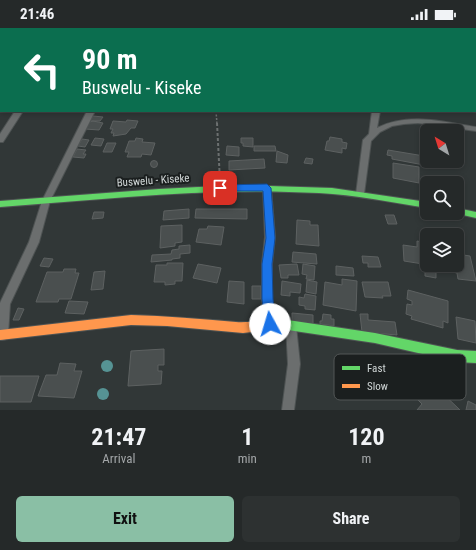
<!DOCTYPE html>
<html lang="en">
<head>
<meta charset="utf-8">
<style>
	:root { --surface:#252929; --page:#2d3131; --text:#f1f3f6; --muted:#a3a6a8; --line:#424546; --accent:#8abfa5 }
	body { margin:0; font-family:"Roboto Condensed",sans-serif; background:var(--page); color:var(--text); height:100vh; display:flex; flex-direction:column; font-size:15px; white-space:nowrap }
	* { box-sizing:border-box; margin:0 }
	p { font-size:13px; color:var(--muted) }
	.icon { flex:none; width:22px; height:22px; fill:none; stroke:currentColor; stroke-width:2; stroke-linecap:round; stroke-linejoin:round }
	.map { position:relative; height:382px; overflow:hidden }
	.sheet { display:flex; flex-direction:column; background:var(--surface); flex:1 }
	.sheet>* { flex:none }
	.hud { position:absolute; left:0px; top:0px; width:476px; height:84px; box-shadow:0 2px 6px #0003,0 0 0 1px var(--line); background:#0b6e4f; color:#fff; overflow:hidden }
	.needle { width:26px; rotate:322deg }
	.controls { position:absolute; left:420px; top:96px; display:grid; gap:8px }
	.controls a { display:grid; place-items:center; width:44px; height:44px; border-radius:6px; background:var(--surface); box-shadow:0 2px 6px #0003,0 0 0 1px var(--line); font-size:20px }
	.pin { position:absolute; display:grid; place-items:center; width:34px; height:34px; color:#fff; margin:-17px; border-radius:8px; box-shadow:0 2px 6px #0006 }
	.me { position:absolute; width:44px; margin:-22px; rotate:354deg; stroke-linejoin:round; filter:drop-shadow(0 0 3px #0008) }
	.turn { display:flex; align-items:center; gap:14px; height:84px; padding:0 16px; font-size:18px }
	.turn .icon { width:52px; height:52px; stroke-width:2.5 }
	.turn b { display:block; font-size:28px; line-height:34px }
	.eta { display:flex; justify-content:space-evenly; align-items:center; height:68px; text-align:center }
	.eta b { font-size:24px; font-weight:700; line-height:28px }
	.primary-button { display:flex; gap:8px; margin-top:auto; padding:8px 16px }
	.primary-button a { flex:1; height:46px; border-radius:6px; background:var(--accent); color:#111; font-size:16px; font-weight:700; line-height:46px; text-align:center }
	.primary-button a+a { background:var(--page); color:var(--text) }
	.status { display:flex; justify-content:space-between; align-items:center; height:28px; padding:0 20px; background:var(--surface); direction:ltr }
	.status svg { height:11px; fill:currentColor }
	.map>svg:first-child { display:block }
	.building { fill:#4a4f4f; stroke:#5d6161 }
	.lines { fill:none; stroke-linecap:round; stroke-linejoin:round }
	.street-casing { stroke:#4e5353; stroke-width:2 }
	.fast-casing { stroke:#4e5353; stroke-width:2 }
	.slow-casing { stroke:#4e5353; stroke-width:2 }
	.path-far1 { stroke:#6c7070; stroke-width:1.5; stroke-dasharray:2 1.5; stroke-linecap:butt }
	.path { stroke:#6c7070; stroke-width:2; stroke-dasharray:3 2; stroke-linecap:butt }
	.street { fill:#6b6e6e; fill-rule:evenodd }
	.fast { fill:#63d668; fill-rule:evenodd }
	.slow { fill:#ff974d; fill-rule:evenodd }
	.tree { fill:#569394 }
	.route { fill:#1a73e8; stroke:#114b97 }
	.labels { text-anchor:middle; stroke-width:4; stroke-linejoin:round; paint-order:stroke }
	.street-label { font-size:11px; fill:#d1d7d7; stroke:#1b1f1f }
	.key { fill:#1b1f1f; stroke:#525656; stroke-width:1 }
	.key-label { font-size:11px; fill:#d1d7d7 }
</style>
</head>
<body>
<div class="status"><b>21:46</b><svg viewBox="0 0 49 12"><path d="M0 12V9h3v3zM5 12V6h3v6zM10 12V3h3v9zM15 12V0h3v12zM26 1h20v11H26zM47 4h2v5h-2z"/></svg></div>
<div class="map">
<svg width="476" height="382" viewBox="0 0 476 382">
	<rect width="100%" height="100%" fill="#313737"/>
	<path class="building" d="M 93,88 L 103,89 L 100,93 L 90,93 Z
		M 127,92 L 138,93 L 135,100 L 131,100 L 126,106 L 113,108 L 114,105 L 111,105 L 113,101 L 110,101 L 113,93 L 126,94 Z
		M 93,93 L 103,95 L 99,102 L 85,101 L 89,94 Z
		M 330,109 L 342,111 L 342,114 L 347,115 L 346,121 L 342,120 L 342,125 L 325,122 L 327,113 L 329,113 Z
		M 95,110 L 104,111 L 101,118 L 91,117 Z
		M 136,110 L 143,111 L 142,114 L 155,115 L 151,127 L 142,126 L 141,129 L 127,129 L 129,124 L 125,124 L 129,113 L 135,113 Z
		M 241,110 L 253,110 L 253,119 L 243,118 L 243,115 L 241,115 Z
		M 82,111 L 89,112 L 85,119 L 78,118 Z
		M 107,115 L 116,115 L 112,124 L 103,124 Z
		M 227,118 L 239,119 L 239,128 L 226,127 Z
		M 254,118 L 275,118 L 276,123 L 254,123 Z
		M 77,121 L 86,122 L 83,126 L 86,126 L 84,130 L 73,129 Z
		M 388,122 L 424,128 L 424,137 L 392,131 L 392,128 L 387,127 Z
		M 277,123 L 288,127 L 287,135 L 276,134 Z
		M 306,130 L 313,131 L 312,136 L 304,135 Z
		M 264,131 L 265,140 L 229,142 L 229,133 Z
		M150.5 136a3.5 3.5 0 1 1 7 0a3.5 3.5 0 1 1-7 0Z
		M 393,135 L 419,139 L 419,155 L 393,150 Z
		M 189,181 L 189,190 L 163,192 L 164,183 Z
		M 196,181 L 247,181 L 247,191 L 195,190 Z
		M 94,184 L 104,184 L 103,190 L 92,191 Z
		M 385,187 L 394,187 L 397,196 L 388,196 Z
		M 297,192 L 310,193 L 310,197 L 318,197 L 319,218 L 296,216 Z
		M 182,197 L 182,214 L 175,215 L 175,218 L 160,220 L 161,198 Z
		M 208,198 L 224,199 L 221,217 L 196,214 L 199,201 L 207,201 Z
		M 417,213 L 427,215 L 427,237 L 435,237 L 435,241 L 424,239 L 423,236 L 404,233 L 403,217 L 417,219 Z
		M 190,217 L 190,225 L 180,226 L 180,230 L 172,231 L 172,232 L 151,234 L 152,227 L 171,226 L 172,222 L 179,221 L 179,218 Z
		M 293,224 L 316,226 L 317,236 L 292,234 Z
		M 457,226 L 470,228 L 476,253 L 458,251 L 457,245 L 448,243 L 447,237 L 457,237 Z
		M 362,228 L 378,229 L 381,239 L 368,239 L 368,235 L 363,235 Z
		M 44,230 L 53,231 L 49,239 L 40,238 Z
		M 167,235 L 183,235 L 182,253 L 175,253 L 175,256 L 165,257 L 165,254 L 154,254 L 156,237 L 167,237 Z
		M 198,236 L 221,240 L 217,255 L 193,250 Z
		M 297,236 L 299,247 L 288,247 L 288,250 L 281,250 L 279,237 Z
		M 303,236 L 315,238 L 314,252 L 306,251 L 307,247 L 302,246 Z
		M 336,238 L 353,240 L 354,248 L 336,247 Z
		M 64,241 L 76,241 L 75,245 L 79,245 L 71,271 L 59,271 L 58,274 L 36,274 L 47,244 L 63,244 Z
		M 425,241 L 436,243 L 436,250 L 425,248 Z
		M 105,243 L 103,261 L 91,262 L 94,244 Z
		M 342,251 L 357,253 L 356,283 L 323,277 L 325,254 L 342,257 Z
		M 307,252 L 317,254 L 316,266 L 306,264 Z
		M 229,253 L 244,254 L 244,276 L 227,274 Z
		M 282,253 L 301,256 L 300,265 L 290,264 L 290,268 L 281,267 Z
		M 362,254 L 388,254 L 391,268 L 382,268 L 383,270 L 365,269 Z
		M 252,258 L 261,258 L 261,271 L 252,271 Z
		M 408,262 L 448,273 L 448,295 L 443,293 L 443,300 L 411,291 L 412,288 L 406,286 L 407,276 L 412,277 L 412,273 L 407,271 Z
		M 305,266 L 316,268 L 315,282 L 305,281 L 305,278 L 299,277 L 299,269 L 304,270 Z
		M 69,273 L 88,274 L 84,286 L 65,285 Z
		M 18,280 L 24,281 L 19,292 L 13,292 Z
		M 292,285 L 313,287 L 313,296 L 292,294 Z
		M 323,286 L 331,287 L 331,291 L 334,291 L 334,298 L 320,296 L 320,293 L 322,293 Z
		M 360,286 L 368,286 L 368,292 L 395,294 L 397,307 L 362,304 Z
		M 456,289 L 475,293 L 476,315 L 458,311 Z
		M 164,321 L 164,337 L 158,337 L 158,343 L 162,343 L 161,356 L 128,358 L 131,323 Z
		M 60,335 L 76,336 L 74,343 L 82,343 L 74,370 L 38,368 L 46,347 L 57,347 Z
		M 0,348 L 39,348 L 31,374 L 0,374 Z
		M 424,357 L 431,364 L 436,359 L 460,382 L 417,382 L 422,376 L 414,368 Z
		M 468,373 L 476,377 L 476,382 L 466,382 Z"/>
	<g class="lines">
		<g class="street-casing">
			<path id="street" d="M 98,0 L 104,0 L 97,1 Z
				M 283,0 L 289,0 L 282,1 Z
				M 0,21 L 1,21 L 1,25 L 0,25 Z
				M 475,63 L 476,63 L 476,67 L 475,67 Z
				M 15,83 L 23,83 L 3,114 L 0,114 L 0,106 Z
				M 87,83 L 95,83 L 50,173 L 39,214 L 10,276 L 8,307 L 6,311 L 2,312 L 0,312 L 0,275 L 29,214 L 42,173 Z
				M 372,83 L 380,83 L 377,100 C 409,84 443,94 476,99 L 476,103 L 418,95 L 404,96 L 392,98 L 380,104 L 371,113 L 364,166 L 360,169 L 356,166 L 363,112 L 369,106 Z
				M 267,157 L 271,160 L 275,209 L 272,236 L 272,271 L 275,296 L 274,300 L 270,301 L 266,300 L 265,296 L 262,271 L 262,236 L 265,209 L 263,160 Z
				M 291,293 L 295,294 L 296,298 L 300,336 L 294,382 L 282,382 L 288,336 L 286,298 L 287,294 Z"/>
		</g>
		<g class="fast-casing">
			<path id="fast" d="M 239,157 L 332,160 L 427,174 L 427,180 C 391,174 355,167 319,165 C 212,159 106,171 0,179 L 0,173 L 159,161 Z
				M 457,180 L 476,184 L 476,190 L 454,185 L 457,185 Z
				M 281,291 L 375,305 L 457,322 L 476,323 L 476,335 L 457,334 L 375,315 L 281,301 L 256,304 L 252,303 L 251,299 L 252,295 L 256,294 Z"/>
		</g>
		<g class="slow-casing">
			<path id="slow" d="M 131,287 C 166,288 201,291 236,294 C 243,295 253,293 260,295 L 261,299 L 260,303 L 243,305 L 167,298 L 131,297 L 0,312 L 0,302 Z"/>
		</g>
		<path class="path-far1" d="M 14,0 L 17,1
			M 216,83 L 217,96"/>
		<path class="path" d="M 217,95 L 220,153"/>
		<use href="#street" class="street"/>
		<use href="#fast" class="fast"/>
		<use href="#slow" class="slow"/>
	</g>
	<g class="tree">
		<circle cx="107" cy="338" r="6"/>
		<circle cx="103" cy="366" r="6"/>
	</g>
	<path class="route" d="M 267,156 L 271,160 L 275,210 L 272,236 L 273,271 L 276,296 L 274,300 L 270,301 L 266,300 L 265,296 L 262,271 L 262,236 L 266,210 L 263,163 L 220,163 L 216,160 L 220,157 Z"/>
	<g class="labels">
		<g class="street-label">
			<text transform="translate(153 152) rotate(-4)" y="4">Buswelu - Kiseke</text>
		</g>
	</g>
	<rect x="334" y="326" width="132" height="46" rx="6" class="key"/>
	<rect x="342" y="338" width="18" height="4" fill="#63d668"/>
	<rect x="342" y="356" width="18" height="4" fill="#ff974d"/>
	<g class="key-label">
		<text x="367" y="344">Fast</text>
		<text x="367" y="362">Slow</text>
	</g>
</svg>
<div class="controls">
<a><svg class="needle" viewBox="-14 -14 28 28"><path d="M0-13l5 13h-10z" fill="#e53935"/><path d="M0 13l5-13h-10z" fill="#a3a6a8"/></svg></a>
<a><svg class="icon" aria-label="search" viewBox="0 0 24 24"><circle cx="10" cy="10" r="6"/><path d="M15 15l6 6"/></svg></a>
<a><svg class="icon" aria-label="layers" viewBox="0 0 24 24"><path d="M12 4l9 5-9 5-9-5zM3 14l9 5 9-5"/></svg></a>
</div>
<div class="pin" style="left:220px;top:160px;background:#d93025"><svg class="icon" aria-label="arrive" viewBox="0 0 24 24"><path d="M6 21V4h12l-3 4 3 4H6"/></svg></div>
<svg class="me" style="left:270px;top:296px" viewBox="-20 -20 40 40"><circle r="19" fill="#fff"/><path d="M0-13L10 11 0 6-10 11z" fill="#1a73e8"/></svg>
<div class="hud">
<div class="turn"><svg class="icon" aria-label="left" viewBox="0 0 24 24"><path d="M17 20v-9H6M10 6l-5 5 5 5"/></svg><div><b>90 m</b>Buswelu - Kiseke</div></div>
</div>
</div>
<section class="sheet">
<div class="eta">
<div><b>21:47</b><p>Arrival</p></div>
<div><b>1</b><p>min</p></div>
<div><b>120</b><p>m</p></div>
</div>
<div class="primary-button"><a>Exit</a><a>Share</a></div>
</section>
</body>
</html>
